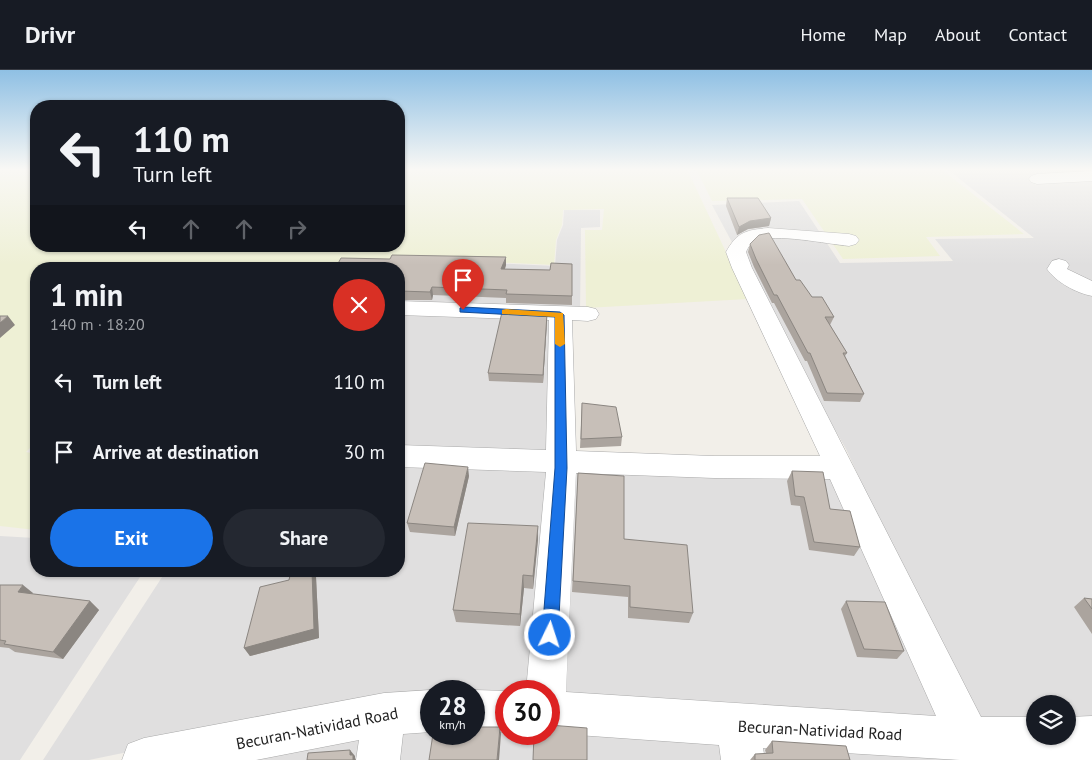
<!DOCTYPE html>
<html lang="en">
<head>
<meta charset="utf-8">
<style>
	:root { --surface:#171b24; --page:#242831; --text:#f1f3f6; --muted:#9ea1a6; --line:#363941; --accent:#1a73e8 }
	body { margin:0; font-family:"PT Sans",sans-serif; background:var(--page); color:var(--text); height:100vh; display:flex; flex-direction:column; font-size:19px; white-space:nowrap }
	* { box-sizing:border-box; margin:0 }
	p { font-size:16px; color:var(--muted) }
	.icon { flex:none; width:28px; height:28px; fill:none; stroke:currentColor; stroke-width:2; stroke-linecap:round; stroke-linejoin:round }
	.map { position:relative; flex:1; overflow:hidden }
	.details { position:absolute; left:30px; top:192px; width:375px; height:315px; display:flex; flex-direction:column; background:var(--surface); border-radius:20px; box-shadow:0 1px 4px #0004 }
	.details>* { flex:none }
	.hud { position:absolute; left:30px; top:30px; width:375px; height:152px; border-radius:20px; box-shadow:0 1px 4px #0004; background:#171b24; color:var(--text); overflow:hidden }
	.buttons { position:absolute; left:1026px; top:625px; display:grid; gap:10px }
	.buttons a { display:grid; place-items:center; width:50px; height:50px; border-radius:50%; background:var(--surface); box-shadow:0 1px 4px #0004; font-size:25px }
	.speed { position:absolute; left:420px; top:610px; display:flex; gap:10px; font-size:25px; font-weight:700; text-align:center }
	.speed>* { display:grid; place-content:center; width:65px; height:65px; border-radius:50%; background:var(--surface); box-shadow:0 1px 4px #0004; line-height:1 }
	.speed small { font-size:12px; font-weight:400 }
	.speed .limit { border:8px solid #d22; background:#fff; color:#111 }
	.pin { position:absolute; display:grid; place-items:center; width:42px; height:42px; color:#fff; margin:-51px -21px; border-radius:50% 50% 50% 0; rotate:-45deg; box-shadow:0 0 5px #0007 }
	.pin .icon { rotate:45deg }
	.me { position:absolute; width:55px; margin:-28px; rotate:4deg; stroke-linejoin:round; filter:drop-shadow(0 0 4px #0008) }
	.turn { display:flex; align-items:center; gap:18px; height:105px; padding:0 20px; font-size:22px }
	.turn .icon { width:65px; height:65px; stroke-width:2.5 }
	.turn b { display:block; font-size:35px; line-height:42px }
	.lanes { display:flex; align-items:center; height:48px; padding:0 20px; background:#0003; justify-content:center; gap:25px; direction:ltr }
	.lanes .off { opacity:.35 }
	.round { display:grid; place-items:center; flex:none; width:52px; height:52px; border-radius:26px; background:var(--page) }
	.overview { display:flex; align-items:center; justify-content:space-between; height:85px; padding:0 20px }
	h1 { font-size:30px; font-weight:700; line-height:38px }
	.cta { display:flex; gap:10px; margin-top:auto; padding:10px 20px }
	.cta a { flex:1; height:58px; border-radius:30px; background:var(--accent); color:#fff; font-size:20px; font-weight:700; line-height:58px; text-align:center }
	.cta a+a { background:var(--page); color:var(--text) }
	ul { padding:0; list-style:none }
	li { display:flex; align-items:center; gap:15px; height:70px; padding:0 20px }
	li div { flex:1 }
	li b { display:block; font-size:19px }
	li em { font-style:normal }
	header { display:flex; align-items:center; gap:30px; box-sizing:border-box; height:70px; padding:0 25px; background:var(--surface); border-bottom:1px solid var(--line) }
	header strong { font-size:24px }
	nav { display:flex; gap:28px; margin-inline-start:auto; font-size:18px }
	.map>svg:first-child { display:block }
	.residential { fill:#e0dfdf }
	.farmland { fill:#eef0d5 }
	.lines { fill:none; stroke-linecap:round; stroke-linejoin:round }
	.minor-casing { stroke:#a9a9a9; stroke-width:1 }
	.minor { fill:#fff; fill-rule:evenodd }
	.wall { fill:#aba49e }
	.shaded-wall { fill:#8b8681 }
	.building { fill:#c7bfb8; stroke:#8b8681 }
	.route { fill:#1a73e8; stroke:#114b97 }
	.slow { fill:#f59e0b }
	.labels { text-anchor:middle; stroke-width:4; stroke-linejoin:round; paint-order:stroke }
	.near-street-label { font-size:16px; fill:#222; stroke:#fff }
</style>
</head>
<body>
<header>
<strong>Drivr</strong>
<nav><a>Home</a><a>Map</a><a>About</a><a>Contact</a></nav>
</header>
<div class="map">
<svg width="1092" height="690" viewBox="0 0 1092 690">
	<rect width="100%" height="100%" fill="#f2efe9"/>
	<path class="residential" d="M 947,99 L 1092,99 L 1092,652 L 1068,652 L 1068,634 L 1035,634 L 1035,652 L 973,652 L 846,379 L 807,312 L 712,135 L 799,131 L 840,193 L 953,191 L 935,169 L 1034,168 Z
		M 564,140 L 600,140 L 600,157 L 581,158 L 580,244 L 464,237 L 399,235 L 399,199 L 337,199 L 423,190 L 555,196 L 557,170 L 563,155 Z
		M 399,241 L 552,248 L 546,393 L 831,389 L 947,665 L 566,637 L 549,634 L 549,621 L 506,621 L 506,629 L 474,630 L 474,621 L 431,621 L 431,631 L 370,632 L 89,690 L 43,690 L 166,501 L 399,501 Z
		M 0,466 L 35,468 L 36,466 L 36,501 L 144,501 L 20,690 L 0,690 Z
		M 474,649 L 506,649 L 506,664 L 549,664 L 549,650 L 664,654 L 1092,680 L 1092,690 L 181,690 L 367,652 L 431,650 L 431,664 L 474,664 Z"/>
	<path class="farmland" d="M 0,99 L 36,99 L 36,176 L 399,176 L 399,99 L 687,99 L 748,229 L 586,238 L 585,160 L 602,160 L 604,139 L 563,140 L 562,155 L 556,170 L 554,195 L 425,189 L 336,199 L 36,199 L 36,372 L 26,382 L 36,384 L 36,460 L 0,456 Z
		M 696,99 L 941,99 L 1024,164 L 926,167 L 940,186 L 843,189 L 802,129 L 712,131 Z"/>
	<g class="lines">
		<g class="minor-casing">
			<path id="minor" d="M 1092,101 L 1092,111 L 1037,114 L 1031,112 L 1029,109 L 1031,106 L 1037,104 Z
				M 768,158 L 849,164 L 856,166 L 859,170 L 856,174 L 849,176 C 827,174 775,163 756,171 C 751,173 748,177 746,182 L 752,198 L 981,647 L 1035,647 L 1035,666 L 1068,666 L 1068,647 L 1092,646 L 1092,690 L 960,690 L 763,678 L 765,690 L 721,690 L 719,675 L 549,663 L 549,621 L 526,621 L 546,402 L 399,397 L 399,375 L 546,380 L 549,250 L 399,245 L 399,231 L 588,237 L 596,239 L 599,244 L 596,249 L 588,251 L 572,250 L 576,381 L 714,386 L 820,386 L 732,198 L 726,182 C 737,162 746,160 768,158 ZM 576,403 L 714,408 L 830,409 L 936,646 L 566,622 Z
				M 1059,189 L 1066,191 L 1069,195 L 1067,199 L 1092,211 L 1092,226 C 1076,223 1056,212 1047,199 L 1052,191 Z
				M 431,620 L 434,621 L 431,621 L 431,662 L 403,664 L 400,690 L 356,690 L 359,670 L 256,690 L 122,690 L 128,674 L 144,668 L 384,623 Z
				M 474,620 L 509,621 L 506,621 L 506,662 L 474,662 L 474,621 L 471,621 Z"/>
		</g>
		<use href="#minor" class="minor"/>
	</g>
	<path class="wall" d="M 727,128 L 771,148 L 769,156 L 748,159 L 737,165 L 726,136 Z
		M 750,174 L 796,210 L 812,227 L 834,247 L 830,255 L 847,283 L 845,286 L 864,324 L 860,332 L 824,331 L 807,291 L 805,291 L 774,233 L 772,233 L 754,197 L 748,182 Z
		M 506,187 L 506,195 L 505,199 L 550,200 L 572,194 L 572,235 L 506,233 L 506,228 L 433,225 L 432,230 L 399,230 L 399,199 L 390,189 Z
		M 547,244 L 543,313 L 489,311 L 488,303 Z
		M 582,333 L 622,367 L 621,376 L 580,378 Z
		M 792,401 L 830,439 L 860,477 L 854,486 L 809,480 L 800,436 L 791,435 L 787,411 Z
		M 578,403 L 624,469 L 693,543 L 689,553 L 628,548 L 628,527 L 572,522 Z
		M 469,406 L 455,466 L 410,462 L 407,453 Z
		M 538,469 L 533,519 L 524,518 L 520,556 L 456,552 L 453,540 Z
		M 291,501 L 326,501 L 325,507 L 316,507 L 319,568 L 250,586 L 244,578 L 289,510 Z
		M 0,515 L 32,524 L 90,531 L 99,540 L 63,589 L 15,582 L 9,578 L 0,577 Z
		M 1084,528 L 1092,529 L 1092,564 L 1074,537 Z
		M 846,531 L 904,581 L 897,589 L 857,587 L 841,539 Z
		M 772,671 L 850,690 L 766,683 L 765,680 Z
		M 755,684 L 755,690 L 750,690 Z"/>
	<path class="shaded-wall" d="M 771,148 L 769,156 L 748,159 L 737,165 L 739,157 L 750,151 Z
		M 506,187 L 506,195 L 502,207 L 501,199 Z
		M 432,217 L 433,225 L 432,230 L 430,222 Z
		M 547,244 L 547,252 L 543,313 L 543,305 Z
		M 8,246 L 15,255 L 0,268 L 0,253 Z
		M 468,397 L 469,406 L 455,466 L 454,457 Z
		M 538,456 L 538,469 L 533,519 L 533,506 Z
		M 312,501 L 313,501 L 316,507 L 319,568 L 250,586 L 244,578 Z
		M 322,501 L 326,501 L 325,507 Z
		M 523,505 L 524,518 L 520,556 L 520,544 Z
		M 23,515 L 33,523 L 28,530 L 18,522 Z
		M 90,531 L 99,540 L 63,589 L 53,582 Z
		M 500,657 L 501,664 L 499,690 L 497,690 Z
		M 350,680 L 355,686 L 355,688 L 356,690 L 353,690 L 350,685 Z"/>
	<path class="building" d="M 727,128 L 758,128 L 771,148 L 750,151 L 739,157 Z
		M 769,163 L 796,210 L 800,210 L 812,227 L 822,227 L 834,247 L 825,247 L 847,283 L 843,283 L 864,324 L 827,323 L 810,283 L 808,283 L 777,225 L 774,225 L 756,189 L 750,174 L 759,165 Z
		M 392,185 L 506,187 L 501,199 L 550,200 L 551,193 L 572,194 L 572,226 L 506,224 L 507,220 L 432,217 L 430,222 L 399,221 L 399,199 L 335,199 L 341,188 L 390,189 Z
		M 502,242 L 547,244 L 543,305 L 488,303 Z
		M 0,246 L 8,246 L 0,253 Z
		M 582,333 L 616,337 L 622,367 L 581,369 Z
		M 425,393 L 468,397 L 454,457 L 407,453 Z
		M 792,401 L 823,402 L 830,439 L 850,441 L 860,477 L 814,472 L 804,427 L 795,426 Z
		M 578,403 L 624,406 L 624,469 L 687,475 L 693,543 L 630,537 L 630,516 L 573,511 Z
		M 468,453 L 538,456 L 533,506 L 523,505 L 520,544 L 453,540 Z
		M 291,501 L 312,501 L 314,559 L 244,578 L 260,517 L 289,510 Z
		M 0,515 L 23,515 L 18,522 L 90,531 L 53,582 L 4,574 L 6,571 L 0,570 Z
		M 1084,528 L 1092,529 L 1092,539 Z
		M 846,531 L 885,532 L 904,581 L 864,579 Z
		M 549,655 L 587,658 L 587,690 L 533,690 L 534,664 L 549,664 Z
		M 474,657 L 500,657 L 497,690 L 429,690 L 433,664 L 474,664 Z
		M 772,671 L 846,676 L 850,690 L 755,690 L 755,684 L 773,683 Z
		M 350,680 L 350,685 L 353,685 L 353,690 L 307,690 L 308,683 Z"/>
	<linearGradient id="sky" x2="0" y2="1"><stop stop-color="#8fc0e4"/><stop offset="0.51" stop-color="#f9f8f5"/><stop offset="1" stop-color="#f9f8f5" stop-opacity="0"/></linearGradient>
	<rect width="1092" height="195" fill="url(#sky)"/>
	<path class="route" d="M 463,237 L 560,242 L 564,245 L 567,398 L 558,565 L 555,571 L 550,573 L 544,571 L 542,565 L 555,398 L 555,247 L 460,242 L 460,238 Z"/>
	<path class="slow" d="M 506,239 L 563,243 L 565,274 L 560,277 L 555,274 L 555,247 L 502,244 L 502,240 Z"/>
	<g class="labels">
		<g class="near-street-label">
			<text transform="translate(317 658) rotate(-11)" y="6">Becuran-Natividad Road</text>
			<text transform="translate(820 660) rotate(3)" y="6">Becuran-Natividad Road</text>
		</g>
	</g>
</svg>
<div class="buttons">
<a><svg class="icon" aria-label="layers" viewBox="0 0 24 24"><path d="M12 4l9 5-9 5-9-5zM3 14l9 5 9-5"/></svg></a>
</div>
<div class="speed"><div>28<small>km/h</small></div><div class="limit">30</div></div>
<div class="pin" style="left:463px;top:240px;background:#d93025"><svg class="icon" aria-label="arrive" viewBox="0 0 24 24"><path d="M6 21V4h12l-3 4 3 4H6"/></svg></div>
<svg class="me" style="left:550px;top:565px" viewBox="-20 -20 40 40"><circle r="17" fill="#1a73e8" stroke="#fff" stroke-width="3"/><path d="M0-11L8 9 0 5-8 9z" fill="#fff"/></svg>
<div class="hud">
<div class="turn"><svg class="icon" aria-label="left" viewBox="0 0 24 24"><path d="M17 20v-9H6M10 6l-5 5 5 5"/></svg><div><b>110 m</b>Turn left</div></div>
<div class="lanes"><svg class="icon" aria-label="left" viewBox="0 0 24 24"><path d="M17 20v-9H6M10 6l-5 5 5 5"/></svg><svg class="icon off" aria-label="ahead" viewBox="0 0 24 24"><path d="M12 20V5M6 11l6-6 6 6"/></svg><svg class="icon off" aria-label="ahead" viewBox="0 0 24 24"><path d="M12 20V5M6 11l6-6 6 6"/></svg><svg class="icon off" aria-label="right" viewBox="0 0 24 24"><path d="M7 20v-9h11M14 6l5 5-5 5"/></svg></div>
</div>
<section class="details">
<div class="overview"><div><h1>1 min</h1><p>140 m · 18:20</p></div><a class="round" style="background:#d93025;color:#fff"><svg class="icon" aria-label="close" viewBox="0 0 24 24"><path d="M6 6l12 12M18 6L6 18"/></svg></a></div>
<ul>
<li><svg class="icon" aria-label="left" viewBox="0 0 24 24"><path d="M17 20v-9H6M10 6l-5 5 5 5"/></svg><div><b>Turn left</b></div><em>110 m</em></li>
<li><svg class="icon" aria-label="arrive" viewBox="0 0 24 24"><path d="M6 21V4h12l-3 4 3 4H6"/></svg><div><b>Arrive at destination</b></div><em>30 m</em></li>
</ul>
<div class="cta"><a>Exit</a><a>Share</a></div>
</section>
</div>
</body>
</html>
